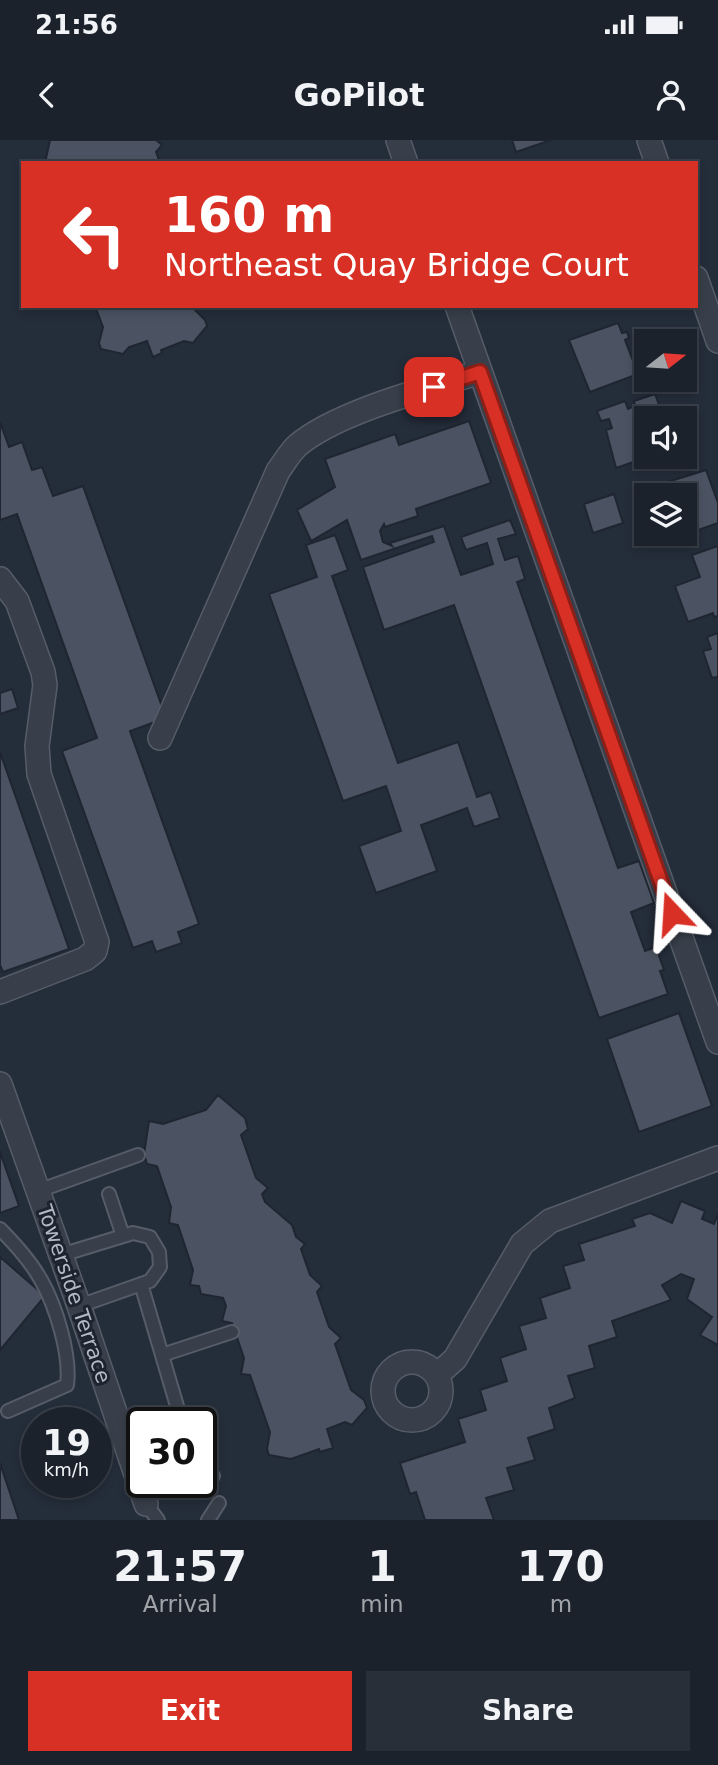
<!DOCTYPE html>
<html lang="en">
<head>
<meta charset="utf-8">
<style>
	:root { --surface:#1b222c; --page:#282f38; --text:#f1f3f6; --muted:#a0a4a9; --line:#393f48; --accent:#d93025 }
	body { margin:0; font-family:"DejaVu Sans",sans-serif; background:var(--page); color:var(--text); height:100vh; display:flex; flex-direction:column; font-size:26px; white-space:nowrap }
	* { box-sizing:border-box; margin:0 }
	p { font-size:23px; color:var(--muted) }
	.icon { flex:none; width:38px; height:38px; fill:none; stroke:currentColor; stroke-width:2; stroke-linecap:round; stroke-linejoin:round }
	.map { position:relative; height:1380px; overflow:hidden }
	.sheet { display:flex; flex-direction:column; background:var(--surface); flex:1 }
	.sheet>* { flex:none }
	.top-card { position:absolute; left:21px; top:21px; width:677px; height:147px; border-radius:0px; box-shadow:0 4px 10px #0003,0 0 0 2px var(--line); background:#d93025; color:#fff; overflow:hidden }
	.needle { width:46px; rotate:73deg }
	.controls { position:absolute; left:634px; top:189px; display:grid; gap:14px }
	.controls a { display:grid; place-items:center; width:63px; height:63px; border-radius:0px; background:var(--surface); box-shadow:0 4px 10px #0003,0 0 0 2px var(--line); font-size:35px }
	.speed { position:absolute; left:21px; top:1267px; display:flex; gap:14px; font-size:35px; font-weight:700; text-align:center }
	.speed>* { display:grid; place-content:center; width:91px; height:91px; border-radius:50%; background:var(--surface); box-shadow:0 4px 10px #0003,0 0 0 2px var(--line); line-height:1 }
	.speed small { font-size:18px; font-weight:400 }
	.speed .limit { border:4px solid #111; border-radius:10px; background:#fff; color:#111 }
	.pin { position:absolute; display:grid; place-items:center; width:60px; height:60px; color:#fff; margin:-30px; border-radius:14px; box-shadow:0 4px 10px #0006 }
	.me { position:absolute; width:77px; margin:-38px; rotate:340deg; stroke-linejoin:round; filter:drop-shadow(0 0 5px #0008) }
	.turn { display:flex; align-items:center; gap:24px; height:147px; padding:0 28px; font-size:32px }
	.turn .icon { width:91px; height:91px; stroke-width:2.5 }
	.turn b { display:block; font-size:49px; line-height:60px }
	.eta { display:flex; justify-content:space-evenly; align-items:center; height:119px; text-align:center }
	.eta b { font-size:42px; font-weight:700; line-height:49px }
	.cta { display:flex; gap:14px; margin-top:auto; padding:14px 28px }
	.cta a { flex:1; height:80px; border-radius:0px; background:var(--accent); color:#fff; font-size:28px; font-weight:700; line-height:80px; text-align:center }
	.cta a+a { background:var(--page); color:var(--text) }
	.status { display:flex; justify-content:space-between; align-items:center; height:49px; padding:0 35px; background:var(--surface); direction:ltr }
	.status svg { height:19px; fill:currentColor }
	header { display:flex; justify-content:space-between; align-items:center; height:91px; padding:0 28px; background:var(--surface); font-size:32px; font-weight:700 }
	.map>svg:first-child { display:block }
	.building { fill:#4b5362; stroke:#1f2631; stroke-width:2 }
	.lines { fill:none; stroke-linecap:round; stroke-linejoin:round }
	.lane-casing { stroke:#565d68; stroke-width:16 }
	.street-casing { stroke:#565d68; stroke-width:26 }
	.lane { stroke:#383f4a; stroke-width:12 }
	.street { stroke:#383f4a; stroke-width:23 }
	.route-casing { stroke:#8d1f18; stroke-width:18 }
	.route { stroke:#d93025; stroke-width:12 }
	.labels { text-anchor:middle; stroke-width:6; stroke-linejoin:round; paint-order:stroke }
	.street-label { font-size:21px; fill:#b3bac6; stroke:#1d242f }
</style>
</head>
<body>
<div class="status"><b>21:56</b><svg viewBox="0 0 49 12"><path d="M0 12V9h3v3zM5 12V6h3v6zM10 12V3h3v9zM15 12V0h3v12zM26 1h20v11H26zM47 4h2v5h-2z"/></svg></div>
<header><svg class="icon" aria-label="back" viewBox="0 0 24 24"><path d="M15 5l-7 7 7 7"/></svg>GoPilot<svg class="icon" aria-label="person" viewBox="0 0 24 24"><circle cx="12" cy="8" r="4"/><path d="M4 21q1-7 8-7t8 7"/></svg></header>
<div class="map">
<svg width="718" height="1380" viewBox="0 0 718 1380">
	<rect width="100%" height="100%" fill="#242d3a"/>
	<path class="building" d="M 50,0 L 156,0 L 162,5 L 156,12 L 159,20 L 156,23 L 45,23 Z
		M 512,0 L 551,0 L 516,12 Z
		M 95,166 L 191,166 L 205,180 L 207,186 L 193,203 L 184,201 L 161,210 L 162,213 L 153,217 L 147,201 L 129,207 L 123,214 L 101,209 L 99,203 L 103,187 Z
		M 618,183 L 622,193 L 627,192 L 629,198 L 625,200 L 638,234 L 590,252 L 569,200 Z
		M 646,206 L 646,236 L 636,210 Z
		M 655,254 L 664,278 L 646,278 L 646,317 L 648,317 L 616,328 L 606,290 L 612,288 L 609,279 L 601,281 L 597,271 L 625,261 L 628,269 L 635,266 L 634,261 Z
		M 469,281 L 491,343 L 416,369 L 418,376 L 385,387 L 384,384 L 380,391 L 383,402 L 392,406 L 390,403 L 444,386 L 461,435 L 493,424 L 487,403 L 466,410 L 461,397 L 510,380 L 516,394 L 498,399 L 505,420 L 518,416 L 525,439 L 517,442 L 618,728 L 639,721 L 654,763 L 631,772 L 645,811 L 656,807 L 664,830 L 660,831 L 668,854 L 599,878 L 454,465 L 384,490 L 363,427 L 434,402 L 432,396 L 361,420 L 347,380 L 311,401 L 297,370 L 335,347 L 325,319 L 395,294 L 399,305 Z
		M 0,282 L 9,307 L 22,302 L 32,330 L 42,327 L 53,356 L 83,346 L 166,578 L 130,591 L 199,784 L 178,792 L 182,803 L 156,812 L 152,801 L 133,808 L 62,611 L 97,598 L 17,374 L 0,380 Z
		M 706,330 L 718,363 L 718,383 L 690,393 L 684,380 L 684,355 L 665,355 L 661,344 Z
		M 614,354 L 623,383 L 593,393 L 584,364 Z
		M 335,395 L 348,430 L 332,436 L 398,623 L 458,602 L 477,657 L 491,652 L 500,678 L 474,687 L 467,668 L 421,685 L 437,731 L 376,753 L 359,706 L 401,691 L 386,646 L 343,661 L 269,454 L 317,437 L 306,405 Z
		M 718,406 L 718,476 L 714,477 L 713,473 L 688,482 L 675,446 L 700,437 L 692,415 Z
		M 718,493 L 718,539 L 717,537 L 712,538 L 703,511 L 711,509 L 707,497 Z
		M 12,549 L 18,568 L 0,574 L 0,553 Z
		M 0,612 L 69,809 L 3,832 L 0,825 Z
		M 679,873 L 712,966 L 639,992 L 607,899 Z
		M 218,955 L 245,978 L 248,989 L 241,995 L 256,1038 L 268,1048 L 262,1054 L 265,1062 L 292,1085 L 296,1097 L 305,1104 L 301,1109 L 310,1135 L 322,1146 L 317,1152 L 329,1187 L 341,1198 L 335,1204 L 351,1250 L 364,1260 L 367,1268 L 352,1285 L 345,1282 L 327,1289 L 333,1308 L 320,1312 L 319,1309 L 291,1319 L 269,1315 L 267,1309 L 270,1292 L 250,1235 L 241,1234 L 244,1218 L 232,1183 L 222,1181 L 226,1166 L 223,1158 L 201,1154 L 199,1146 L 190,1145 L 193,1130 L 178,1085 L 169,1083 L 171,1067 L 157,1026 L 147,1024 L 144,1014 L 149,981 L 163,984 L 206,970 Z
		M 0,1012 L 19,1066 L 0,1073 Z
		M 681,1061 L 705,1071 L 702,1079 L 714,1084 L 718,1074 L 718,1205 L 700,1195 L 712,1177 L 687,1159 L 694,1139 L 681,1134 L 662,1145 L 671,1160 L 612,1181 L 617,1197 L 589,1206 L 595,1228 L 568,1236 L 575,1258 L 549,1268 L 555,1289 L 528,1298 L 535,1320 L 507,1328 L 514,1350 L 486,1358 L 494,1380 L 425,1380 L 416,1352 L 410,1354 L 400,1323 L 465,1302 L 458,1279 L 486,1270 L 480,1250 L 507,1241 L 500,1218 L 526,1209 L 519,1186 L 546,1178 L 540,1158 L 570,1148 L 563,1126 L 584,1120 L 579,1104 L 635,1086 L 632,1079 L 650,1073 L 672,1083 Z
		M 0,1117 L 45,1156 L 0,1210 Z
		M 0,1323 L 19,1380 L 0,1380 Z"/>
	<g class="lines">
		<g class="lane-casing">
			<path id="lane" d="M 38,1051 L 138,1015
				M 109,1054 L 123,1096
				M 0,1089 C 15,1104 31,1122 41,1140 C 56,1166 71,1215 67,1245 L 8,1271
				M 61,1115 L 133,1093 L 150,1097 L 159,1112 L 160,1127 L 150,1141 L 79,1166
				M 141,1144 L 182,1283
				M 162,1215 L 232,1192
				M 201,1327 L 213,1336
				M 155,1342 L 146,1364 L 158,1380
				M 208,1380 L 219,1363"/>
		</g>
		<g class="street-casing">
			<path id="street" d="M 398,0 L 406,23
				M 649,0 L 657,23
				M 696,138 L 718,201
				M 457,166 L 718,902
				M 0,439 L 17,461 L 43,532 L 45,545 L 37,606 L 39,634 L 97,802 L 95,811 L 85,819 L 0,852
				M 160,598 L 278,331 C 284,323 290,312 298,305 C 339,271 428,249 480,232
				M 0,944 L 79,1166 L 146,1364
				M383 1251a29 29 0 1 1 58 0a29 29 0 1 1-58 0Z
				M 437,1235 L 455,1219 L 522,1104 L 550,1081 L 718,1018"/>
		</g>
		<use href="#lane" class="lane"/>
		<use href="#street" class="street"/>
	</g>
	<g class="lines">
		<g class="route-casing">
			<path id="route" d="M 434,247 L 480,232 L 672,773"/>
		</g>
		<use href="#route" class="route"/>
	</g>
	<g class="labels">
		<g class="street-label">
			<text transform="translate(74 1154) rotate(71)" y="7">Towerside Terrace</text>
		</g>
	</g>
</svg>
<div class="controls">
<a><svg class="needle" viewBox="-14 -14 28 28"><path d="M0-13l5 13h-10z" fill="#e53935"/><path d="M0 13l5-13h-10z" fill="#a0a4a9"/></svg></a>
<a><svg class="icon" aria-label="sound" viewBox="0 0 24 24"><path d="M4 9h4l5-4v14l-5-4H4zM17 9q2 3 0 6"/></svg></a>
<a><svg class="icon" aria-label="layers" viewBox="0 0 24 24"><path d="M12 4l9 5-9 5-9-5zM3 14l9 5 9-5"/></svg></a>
</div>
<div class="speed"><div>19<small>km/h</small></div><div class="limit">30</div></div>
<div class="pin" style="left:434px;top:247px;background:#d93025"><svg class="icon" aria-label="arrive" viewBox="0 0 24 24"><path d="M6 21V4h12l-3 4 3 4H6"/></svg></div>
<svg class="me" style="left:672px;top:773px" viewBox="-20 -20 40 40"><path d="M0-17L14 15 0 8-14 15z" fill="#d93025" stroke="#fff" stroke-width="4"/></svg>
<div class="top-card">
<div class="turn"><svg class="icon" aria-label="left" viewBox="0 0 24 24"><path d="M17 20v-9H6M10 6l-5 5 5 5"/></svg><div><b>160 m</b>Northeast Quay Bridge Court</div></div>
</div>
</div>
<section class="sheet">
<div class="eta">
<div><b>21:57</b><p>Arrival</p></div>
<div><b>1</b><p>min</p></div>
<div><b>170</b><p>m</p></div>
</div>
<div class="cta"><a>Exit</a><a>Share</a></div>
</section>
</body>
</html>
